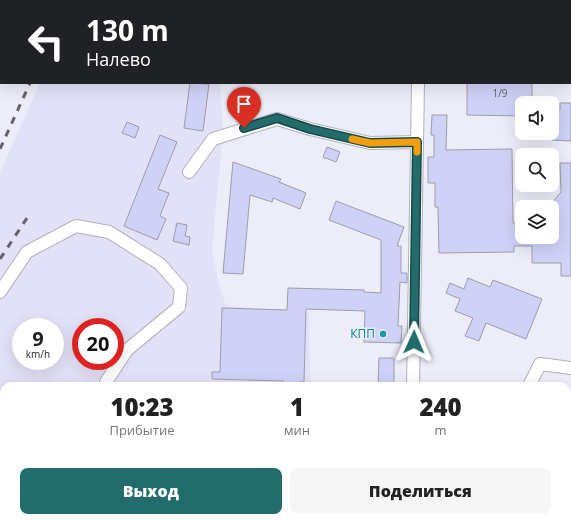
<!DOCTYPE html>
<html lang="ru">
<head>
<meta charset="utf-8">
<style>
	:root { --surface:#fff; --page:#f6f6f6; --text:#222; --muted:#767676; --accent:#226d6c }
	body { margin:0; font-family:"Open Sans",sans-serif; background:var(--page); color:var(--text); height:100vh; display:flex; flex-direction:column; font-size:15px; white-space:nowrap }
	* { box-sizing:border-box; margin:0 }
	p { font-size:13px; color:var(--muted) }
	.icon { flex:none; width:22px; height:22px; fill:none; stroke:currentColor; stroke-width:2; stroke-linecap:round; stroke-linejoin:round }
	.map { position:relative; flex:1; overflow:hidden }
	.panel { position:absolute; left:0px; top:382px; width:571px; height:140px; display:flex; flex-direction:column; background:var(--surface); border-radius:12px 12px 0 0; box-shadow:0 4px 16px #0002 }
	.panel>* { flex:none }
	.top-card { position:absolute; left:0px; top:0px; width:571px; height:84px; box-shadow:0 4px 16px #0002; background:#202124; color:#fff; overflow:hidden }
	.controls { position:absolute; left:515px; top:96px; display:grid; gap:8px }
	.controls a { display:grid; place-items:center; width:44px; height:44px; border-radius:8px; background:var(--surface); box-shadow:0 4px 16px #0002; font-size:20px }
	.speed { position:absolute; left:12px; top:318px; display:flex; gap:8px; font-size:20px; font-weight:700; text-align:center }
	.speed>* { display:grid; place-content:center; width:52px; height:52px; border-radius:50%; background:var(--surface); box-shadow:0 4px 16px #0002; line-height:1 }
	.speed small { font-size:10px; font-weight:400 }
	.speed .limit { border:6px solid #d22; background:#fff; color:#111 }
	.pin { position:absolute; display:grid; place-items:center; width:34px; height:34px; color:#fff; margin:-41px -17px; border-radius:50% 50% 50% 0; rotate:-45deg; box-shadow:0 0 4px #0007 }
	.pin .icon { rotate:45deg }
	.me { position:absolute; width:44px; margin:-22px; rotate:1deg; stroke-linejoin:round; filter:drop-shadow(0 0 3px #0008) }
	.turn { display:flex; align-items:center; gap:14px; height:84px; padding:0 20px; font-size:18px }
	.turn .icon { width:52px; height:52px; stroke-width:2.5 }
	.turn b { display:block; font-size:28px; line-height:34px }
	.eta { display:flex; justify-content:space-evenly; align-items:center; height:68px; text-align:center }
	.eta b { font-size:24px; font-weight:800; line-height:28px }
	.primary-button { display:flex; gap:8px; margin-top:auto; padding:8px 20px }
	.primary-button a { flex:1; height:46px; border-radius:8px; background:var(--accent); color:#fff; font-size:16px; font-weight:800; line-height:46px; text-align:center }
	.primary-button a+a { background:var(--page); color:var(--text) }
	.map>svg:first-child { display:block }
	.industrial { fill:#e3e1f7; fill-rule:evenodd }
	.building { fill:#d0d1f7; stroke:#9d9da8 }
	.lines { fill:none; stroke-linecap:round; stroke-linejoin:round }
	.minor-casing { stroke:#b1b2bc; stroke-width:14 }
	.path { stroke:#aaaab3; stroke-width:2; stroke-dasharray:1 3; stroke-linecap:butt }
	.minor { stroke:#fff; stroke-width:12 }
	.rail { stroke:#636369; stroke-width:3; stroke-dasharray:7 7; stroke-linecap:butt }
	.route-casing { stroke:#164746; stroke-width:10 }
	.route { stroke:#226d6c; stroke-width:7 }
	.slow { stroke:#f59e0b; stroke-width:7 }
	.culture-dot { fill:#0f9aa8; stroke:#ecedf8; stroke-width:1.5 }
	.labels { text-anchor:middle; stroke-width:3; stroke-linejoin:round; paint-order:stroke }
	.number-label { font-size:10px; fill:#60606c }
	.culture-label { font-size:12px; fill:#0d838f; stroke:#ecedf8; text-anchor:end }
</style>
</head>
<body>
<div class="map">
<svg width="571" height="522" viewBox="0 0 571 522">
	<rect width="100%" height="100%" fill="#ecedf8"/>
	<path class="industrial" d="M 40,83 L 220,83 L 223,133 L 212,250 L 219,285 L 226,306 L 309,312 L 310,386 L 4,386 L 4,514 L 0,516 L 0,172 ZM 21,327 L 55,327 L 55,361 L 21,361 ZM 81,327 L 115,327 L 115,361 L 81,361 Z"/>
	<path class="building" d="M 190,83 L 209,84 L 203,131 L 184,128 Z
		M 467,83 L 532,83 L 532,103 L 522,103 L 522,116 L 467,115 Z
		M 560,103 L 571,103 L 571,141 L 552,140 L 553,110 L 560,110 Z
		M 432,115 L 447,115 L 446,150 L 512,149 L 513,223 L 522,223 L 522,237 L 552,237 L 552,203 L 561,192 L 560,163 L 571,163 L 571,276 L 561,276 L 561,263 L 532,263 L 532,246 L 514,246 L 514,252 L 439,253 L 438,207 L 435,207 L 435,183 L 428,183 L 428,157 L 434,157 L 434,135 L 431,135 Z
		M 127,122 L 139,127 L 135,138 L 122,133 Z
		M 160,135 L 177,142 L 158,189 L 169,193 L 160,216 L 166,219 L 157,240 L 124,226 Z
		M 327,147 L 340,152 L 336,162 L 323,157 Z
		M 233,162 L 281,179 L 279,182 L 306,193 L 300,209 L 273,198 L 272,202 L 250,195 L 243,274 L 223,273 Z
		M 336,201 L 404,227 L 397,246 L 401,246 L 401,273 L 407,273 L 407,283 L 400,282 L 398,326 L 402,326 L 401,343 L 364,342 L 365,311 L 306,309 L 304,382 L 299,382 L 299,386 L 283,386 L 283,381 L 212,379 L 212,372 L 220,372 L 222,308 L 287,310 L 288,288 L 364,290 L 364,292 L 381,293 L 381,240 L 329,220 Z
		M 177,223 L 187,225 L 185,236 L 190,237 L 189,245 L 173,241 Z
		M 468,278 L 490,287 L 493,280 L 542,299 L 526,339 L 486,323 L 479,341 L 465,336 L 473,318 L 455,311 L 460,299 L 446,293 L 450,283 L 464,289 Z
		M 379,358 L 394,358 L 394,386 L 378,386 Z"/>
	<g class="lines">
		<g class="minor-casing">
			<path id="minor" d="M 418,1 L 418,0
				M 189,172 L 213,139 L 277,119 L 310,129 L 370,143 L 417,142
				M 0,292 L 27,252 L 76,226 L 109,232 L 160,264 L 181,288 L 179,307 L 127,350 L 106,382 L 106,386
				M 413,386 L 418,83
				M 529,386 L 540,364 L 571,368
				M 0,496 L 4,496
				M 314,518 L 329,522
				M 413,518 L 413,522"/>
		</g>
		<path class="path" d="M 25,1 L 26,0
			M 0,73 L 1,70"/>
		<use href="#minor" class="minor"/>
		<path class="rail" d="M 66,1 L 67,0
			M 0,149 L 30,83
			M 0,259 L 29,215
			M 242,518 L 269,522
			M 25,522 L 39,518
			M 50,522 L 65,518"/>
	</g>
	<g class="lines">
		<g class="route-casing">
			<path id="route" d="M 244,128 L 277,118 L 310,129 L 370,143 L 417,142 L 414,342"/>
		</g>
		<use href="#route" class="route"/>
		<path class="slow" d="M 352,139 L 370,143 L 417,142 L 417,152"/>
	</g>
	<circle class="culture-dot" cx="383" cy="334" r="4"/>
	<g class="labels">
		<g class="number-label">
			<text x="500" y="97">1/9</text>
		</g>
		<g class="culture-label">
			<text x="375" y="338">КПП</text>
		</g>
	</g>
</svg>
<div class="controls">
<a><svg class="icon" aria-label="sound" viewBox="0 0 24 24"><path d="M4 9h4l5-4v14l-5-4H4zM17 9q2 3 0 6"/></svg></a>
<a><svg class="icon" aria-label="search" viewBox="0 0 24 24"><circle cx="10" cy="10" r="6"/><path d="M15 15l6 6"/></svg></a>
<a><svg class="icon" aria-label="layers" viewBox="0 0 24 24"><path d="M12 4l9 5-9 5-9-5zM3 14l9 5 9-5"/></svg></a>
</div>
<div class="speed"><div>9<small>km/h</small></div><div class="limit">20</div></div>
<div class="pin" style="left:244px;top:128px;background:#d93025"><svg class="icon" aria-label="arrive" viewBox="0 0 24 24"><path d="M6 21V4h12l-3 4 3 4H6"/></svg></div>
<svg class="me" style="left:414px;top:342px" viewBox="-20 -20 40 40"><path d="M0-17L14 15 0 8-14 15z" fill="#226d6c" stroke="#fff" stroke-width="4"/></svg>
<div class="top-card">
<div class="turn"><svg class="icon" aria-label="left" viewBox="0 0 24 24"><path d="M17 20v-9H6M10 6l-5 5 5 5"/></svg><div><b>130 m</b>Налево</div></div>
</div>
<section class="panel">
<div class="eta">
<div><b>10:23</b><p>Прибытие</p></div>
<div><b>1</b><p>мин</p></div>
<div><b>240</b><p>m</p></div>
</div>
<div class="primary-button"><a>Выход</a><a>Поделиться</a></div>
</section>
</div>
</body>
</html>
